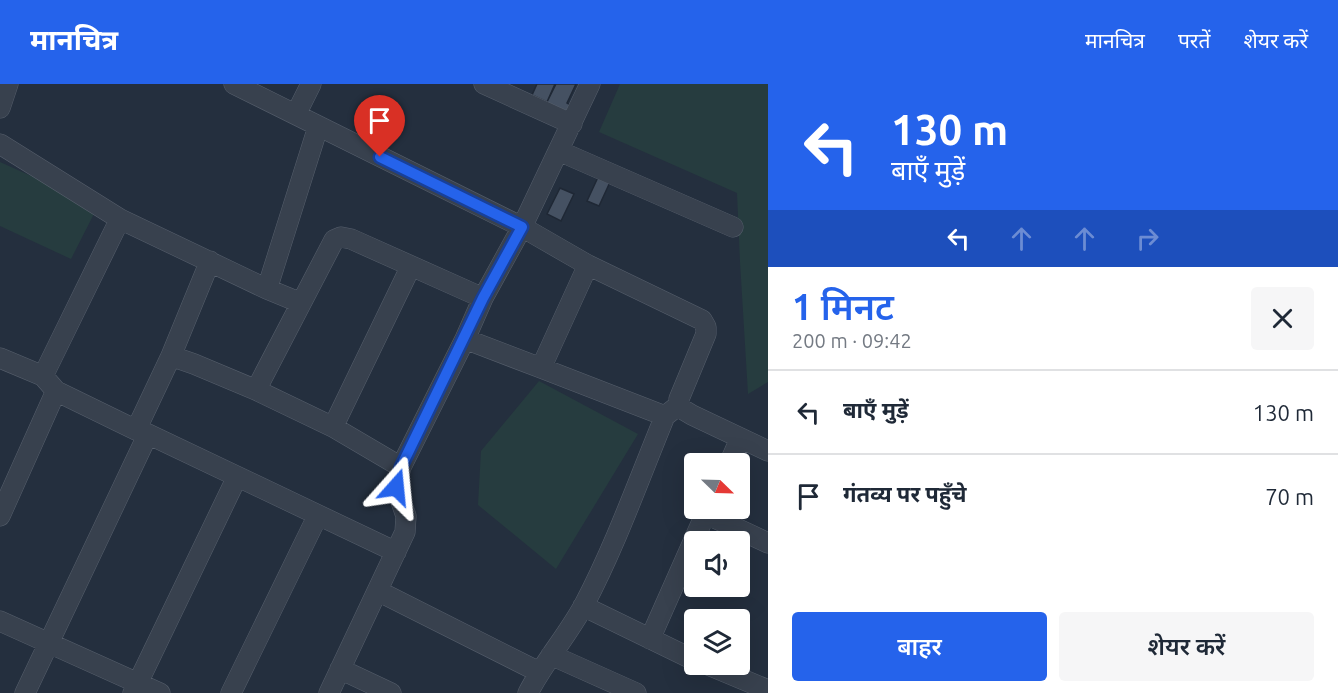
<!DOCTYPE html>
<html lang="hi">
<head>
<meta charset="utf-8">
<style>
	:root { --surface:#fff; --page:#f6f6f7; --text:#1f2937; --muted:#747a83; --line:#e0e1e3; --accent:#2563eb }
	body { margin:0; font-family:Ubuntu,"Noto Sans Devanagari",sans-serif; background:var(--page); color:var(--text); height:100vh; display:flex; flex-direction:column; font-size:22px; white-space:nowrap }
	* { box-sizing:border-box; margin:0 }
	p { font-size:20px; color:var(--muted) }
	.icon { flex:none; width:33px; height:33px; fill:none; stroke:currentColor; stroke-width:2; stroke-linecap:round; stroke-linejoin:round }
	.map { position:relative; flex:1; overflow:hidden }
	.details { display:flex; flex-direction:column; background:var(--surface); width:570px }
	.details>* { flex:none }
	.banner { background:#2563eb; color:#fff; overflow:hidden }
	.needle { width:39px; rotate:113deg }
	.controls { position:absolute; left:684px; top:369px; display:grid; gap:12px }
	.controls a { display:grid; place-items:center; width:66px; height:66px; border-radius:6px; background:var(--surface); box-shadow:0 6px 24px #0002; font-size:30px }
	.pin { position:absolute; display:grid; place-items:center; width:51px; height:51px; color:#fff; margin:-62px -26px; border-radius:50% 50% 50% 0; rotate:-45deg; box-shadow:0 0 6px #0007 }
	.pin .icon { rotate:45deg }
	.me { position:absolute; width:66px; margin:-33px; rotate:18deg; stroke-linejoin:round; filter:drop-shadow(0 0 4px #0008) }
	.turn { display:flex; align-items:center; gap:21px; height:126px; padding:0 24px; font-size:27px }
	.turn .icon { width:78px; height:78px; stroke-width:2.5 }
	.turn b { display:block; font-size:42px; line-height:51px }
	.lanes { display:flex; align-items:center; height:57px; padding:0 24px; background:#0003; justify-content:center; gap:30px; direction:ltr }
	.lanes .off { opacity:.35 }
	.round { display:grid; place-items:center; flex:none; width:63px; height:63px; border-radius:6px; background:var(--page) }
	.head { display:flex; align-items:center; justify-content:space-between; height:102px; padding:0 24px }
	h1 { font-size:36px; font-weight:600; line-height:45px; color:var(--accent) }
	.primary-button { display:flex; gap:12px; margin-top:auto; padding:12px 24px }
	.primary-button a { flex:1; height:69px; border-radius:6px; background:var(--accent); color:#fff; font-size:24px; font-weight:600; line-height:69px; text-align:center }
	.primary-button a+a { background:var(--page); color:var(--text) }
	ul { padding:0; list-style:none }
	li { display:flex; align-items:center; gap:18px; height:84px; padding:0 24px; border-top:2px solid var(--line) }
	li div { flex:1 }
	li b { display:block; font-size:22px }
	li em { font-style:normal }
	header { display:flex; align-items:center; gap:36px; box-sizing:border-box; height:84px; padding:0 30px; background:var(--accent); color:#fff }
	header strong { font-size:28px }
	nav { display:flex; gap:33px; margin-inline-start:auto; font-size:21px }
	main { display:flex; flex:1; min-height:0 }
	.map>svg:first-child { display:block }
	.green { fill:#263c3f }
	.building { fill:#455162; stroke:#1f2835; stroke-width:1.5 }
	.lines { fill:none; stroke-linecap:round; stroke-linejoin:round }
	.minor-casing { stroke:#565f6c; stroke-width:21 }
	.minor { stroke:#38414e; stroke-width:20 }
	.route-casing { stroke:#184099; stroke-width:15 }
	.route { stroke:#2563eb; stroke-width:10 }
</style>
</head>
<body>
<header>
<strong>मानचित्र</strong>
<nav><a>मानचित्र</a><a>परतें</a><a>शेयर करें</a></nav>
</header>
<main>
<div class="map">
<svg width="768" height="609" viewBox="0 0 768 609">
	<rect width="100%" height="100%" fill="#242f3e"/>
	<path class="green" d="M 620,0 L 768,0 L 768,298 L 748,310 L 740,178 L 737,109 L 599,48 Z
		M 0,79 L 0,78 L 98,122 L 71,175 L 0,142 Z
		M 539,297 L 638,350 L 556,485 L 478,421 L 481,367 Z"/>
	<path class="building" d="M 537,0 L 555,0 L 547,18 L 532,11 Z
		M 556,0 L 576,0 L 567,19 L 570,21 L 566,29 L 545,22 Z
		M 599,91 L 611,96 L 599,122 L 587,117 Z
		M 560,104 L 574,110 L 561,137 L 547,130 Z"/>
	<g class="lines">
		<g class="minor-casing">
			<path id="minor" d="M 234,0 L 522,143 L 588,181 L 702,236 L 706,243 L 706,250 L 679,315 L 679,321 L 682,325 L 692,331 L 768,367
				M 484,0 L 572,40
				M 0,24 L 8,0
				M 296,30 L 311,0
				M 0,60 L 120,135 L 267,205 L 301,219
				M 559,67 L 733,143
				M 588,181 L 541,284 L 665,332
				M 267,205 L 318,43
				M 171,272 L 194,280 L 256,306 L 333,343 L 401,383
				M 0,274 L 43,292 L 56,307 L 136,346 L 148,350 L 396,468
				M 541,284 L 465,255 L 483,214 L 522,143 L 590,0
				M 43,292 L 120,135
				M 256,306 L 334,156 L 341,153 L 351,155 L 483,214
				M 333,343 L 411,182
				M 136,346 L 171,272 L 210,177
				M 729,380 L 740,355
				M 706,430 L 768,459
				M 0,432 L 56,307
				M 378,507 L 539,588
				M 583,522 L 694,576
				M 0,537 L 160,609
				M 650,555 L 708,424
				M 551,571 L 636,609
				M 706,580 L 768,606
				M 340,585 L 391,609
				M 25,609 L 148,350
				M 133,609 L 237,393
				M 231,609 L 318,431
				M 329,609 L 405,448 L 406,432 L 396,403 L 401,383 L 465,255
				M 528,609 C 544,578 567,552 584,521 C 616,460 639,395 665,332 L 679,321"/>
		</g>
		<use href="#minor" class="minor"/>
	</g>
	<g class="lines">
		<g class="route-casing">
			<path id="route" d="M 380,73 L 522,143 L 483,214 L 401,383 L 396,403"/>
		</g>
		<use href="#route" class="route"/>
	</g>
</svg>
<div class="controls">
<a><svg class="needle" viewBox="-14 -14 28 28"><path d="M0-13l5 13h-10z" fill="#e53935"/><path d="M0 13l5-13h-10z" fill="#747a83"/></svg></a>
<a><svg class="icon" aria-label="sound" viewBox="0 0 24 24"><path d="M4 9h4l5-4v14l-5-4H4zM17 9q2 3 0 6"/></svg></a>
<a><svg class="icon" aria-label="layers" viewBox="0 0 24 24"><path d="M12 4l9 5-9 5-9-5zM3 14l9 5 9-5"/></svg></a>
</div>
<div class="pin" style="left:380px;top:73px;background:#d93025"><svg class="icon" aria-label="arrive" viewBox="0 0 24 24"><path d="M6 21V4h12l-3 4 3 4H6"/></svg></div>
<svg class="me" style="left:396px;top:403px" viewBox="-20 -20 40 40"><path d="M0-17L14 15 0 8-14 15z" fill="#2563eb" stroke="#fff" stroke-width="4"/></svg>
</div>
<section class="details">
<div class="banner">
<div class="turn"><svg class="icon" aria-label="left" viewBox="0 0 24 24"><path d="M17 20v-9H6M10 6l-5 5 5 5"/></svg><div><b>130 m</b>बाएँ मुड़ें</div></div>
<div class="lanes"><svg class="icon" aria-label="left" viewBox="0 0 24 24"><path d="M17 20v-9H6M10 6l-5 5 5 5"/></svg><svg class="icon off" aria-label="ahead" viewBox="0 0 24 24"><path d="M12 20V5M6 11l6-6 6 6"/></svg><svg class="icon off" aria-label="ahead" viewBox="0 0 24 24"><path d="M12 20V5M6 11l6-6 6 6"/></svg><svg class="icon off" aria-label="right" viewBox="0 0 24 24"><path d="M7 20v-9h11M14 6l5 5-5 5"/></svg></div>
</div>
<div class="head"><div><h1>1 मिनट</h1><p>200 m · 09:42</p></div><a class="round"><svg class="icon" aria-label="close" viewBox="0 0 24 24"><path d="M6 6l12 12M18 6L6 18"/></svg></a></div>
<ul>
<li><svg class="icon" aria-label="left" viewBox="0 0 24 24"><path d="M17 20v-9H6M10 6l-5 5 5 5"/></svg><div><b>बाएँ मुड़ें</b></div><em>130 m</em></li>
<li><svg class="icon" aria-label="arrive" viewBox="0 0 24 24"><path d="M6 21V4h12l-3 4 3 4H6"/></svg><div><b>गंतव्य पर पहुँचे</b></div><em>70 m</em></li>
</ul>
<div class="primary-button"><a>बाहर</a><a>शेयर करें</a></div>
</section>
</main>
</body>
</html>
